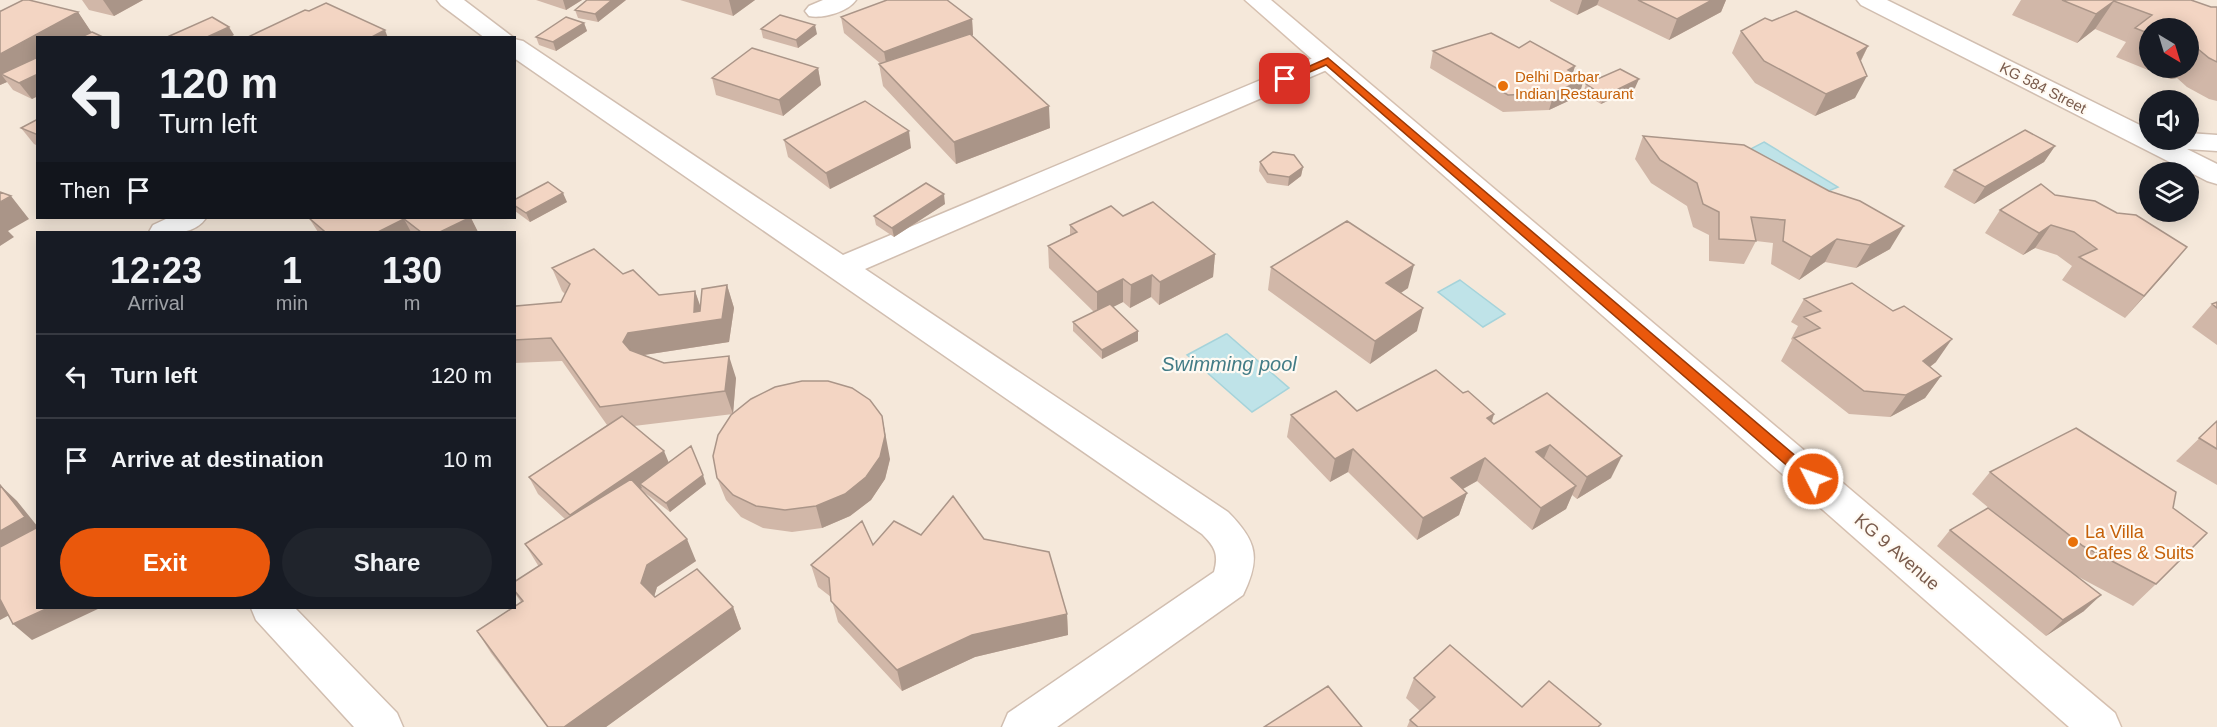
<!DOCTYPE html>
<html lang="en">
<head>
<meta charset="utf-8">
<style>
	:root { --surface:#171b24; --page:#20242c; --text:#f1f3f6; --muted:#9ea1a6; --line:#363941; --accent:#ea580c }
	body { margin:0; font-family:Arial,sans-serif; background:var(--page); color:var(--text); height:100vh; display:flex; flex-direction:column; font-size:22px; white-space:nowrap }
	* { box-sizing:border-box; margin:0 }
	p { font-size:20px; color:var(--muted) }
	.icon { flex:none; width:33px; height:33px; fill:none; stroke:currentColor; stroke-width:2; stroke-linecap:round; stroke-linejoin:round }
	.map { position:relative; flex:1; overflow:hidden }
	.side { position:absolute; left:36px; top:231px; width:480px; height:378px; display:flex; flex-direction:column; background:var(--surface); border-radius:0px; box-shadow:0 3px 15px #0003 }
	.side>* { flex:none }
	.top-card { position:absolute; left:36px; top:36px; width:480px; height:183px; border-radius:0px; box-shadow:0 3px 15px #0003; background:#171b24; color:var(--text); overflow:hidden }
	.needle { width:39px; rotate:142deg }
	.controls { position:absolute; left:2139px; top:18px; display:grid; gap:12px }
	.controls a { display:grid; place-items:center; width:60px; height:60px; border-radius:50%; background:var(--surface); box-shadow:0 3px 15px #0003; font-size:30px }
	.pin { position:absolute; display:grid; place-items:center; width:51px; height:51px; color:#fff; margin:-26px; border-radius:12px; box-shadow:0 3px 9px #0006 }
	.me { position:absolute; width:66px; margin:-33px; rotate:311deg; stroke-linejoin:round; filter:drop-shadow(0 0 4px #0008) }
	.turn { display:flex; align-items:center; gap:21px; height:126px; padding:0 24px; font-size:27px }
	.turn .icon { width:78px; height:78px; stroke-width:2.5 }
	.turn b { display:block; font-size:42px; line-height:51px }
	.then { display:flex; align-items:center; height:57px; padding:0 24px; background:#0003; gap:12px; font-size:22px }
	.eta { display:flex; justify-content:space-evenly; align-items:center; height:102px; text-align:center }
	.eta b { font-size:36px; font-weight:600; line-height:42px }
	.primary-button { display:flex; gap:12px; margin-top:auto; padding:12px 24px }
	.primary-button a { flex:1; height:69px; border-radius:36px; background:var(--accent); color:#fff; font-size:24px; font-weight:600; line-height:69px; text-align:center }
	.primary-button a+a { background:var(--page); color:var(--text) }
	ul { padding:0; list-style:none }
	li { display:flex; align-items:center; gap:18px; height:84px; padding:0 24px; border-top:2px solid var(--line) }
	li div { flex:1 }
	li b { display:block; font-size:22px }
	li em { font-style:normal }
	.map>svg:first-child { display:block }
	.residential { fill:#f5e8da; fill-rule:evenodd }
	.water { fill:#bfe3e8; stroke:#a5d3da; stroke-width:1.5 }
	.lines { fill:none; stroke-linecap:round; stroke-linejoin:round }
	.minor-casing { stroke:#d1beb0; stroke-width:3 }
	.secondary-casing { stroke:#d6c0b0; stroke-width:3 }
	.minor { fill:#fff; fill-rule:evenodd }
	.secondary { fill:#fff; fill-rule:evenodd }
	.wall { fill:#d1b7a8; fill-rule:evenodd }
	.shaded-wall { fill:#aa9588 }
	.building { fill:#f3d5c3; stroke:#aa9588; stroke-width:1.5 }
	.route { fill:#ea580c; stroke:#983908; stroke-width:1.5 }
	.food-dot { fill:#e8710a; stroke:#fffaf3; stroke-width:2 }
	.labels { text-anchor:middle; stroke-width:4.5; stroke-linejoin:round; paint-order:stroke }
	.far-food-label { font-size:15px; fill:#c56008; stroke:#fffaf3; text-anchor:start }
	.far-street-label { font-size:15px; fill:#7a5c4d; stroke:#fffaf3 }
	.food-label { font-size:18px; fill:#c56008; stroke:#fffaf3; text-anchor:start }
	.street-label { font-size:18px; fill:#7a5c4d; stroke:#fffaf3 }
	.water-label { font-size:20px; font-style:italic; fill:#437c86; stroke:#fffaf3 }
</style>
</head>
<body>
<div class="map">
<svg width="2217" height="727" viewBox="0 0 2217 727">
	<rect width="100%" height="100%" fill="#fdf6ec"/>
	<path class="residential" d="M 0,0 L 2217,0 L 2217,727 L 0,727 ZM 2150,28 L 2188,28 L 2188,68 L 2150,68 ZM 38,38 L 514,38 L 514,218 L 38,218 ZM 2150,100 L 2188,100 L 2188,140 L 2150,140 ZM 2150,172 L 2188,172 L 2188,212 L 2150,212 ZM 38,232 L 514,232 L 514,608 L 38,608 Z"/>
	<path class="water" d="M 1764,142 L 1838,187 L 1809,199 L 1737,156 Z
		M 1460,280 L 1505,314 L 1483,327 L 1438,292 Z
		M 1226,334 L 1227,334 L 1289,388 L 1252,412 L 1187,355 Z"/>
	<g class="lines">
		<g class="minor-casing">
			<path id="minor" d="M 437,0 L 464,0 L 514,38 L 485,38 L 441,5 Z
				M 823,0 L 856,0 C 848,12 822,19 809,16 L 805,11 L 809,6 Z
				M 1857,0 L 1887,0 L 2150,130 L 2150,140 L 2188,140 L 2188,133 L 2217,135 L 2217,151 L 2187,149 L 2217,164 L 2217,184 L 2207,181 L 1861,5 Z
				M 514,39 L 523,41 L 843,255 L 1318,56 L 1327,53 L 1336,56 L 1340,61 L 1336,66 L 865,269 L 1228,512 C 1257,541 1261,558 1243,595 L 1057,727 L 1002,727 L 1008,713 L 1214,572 C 1219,554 1215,547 1202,534 L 514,58 Z
				M 168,218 L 206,218 C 193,237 169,232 149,232 L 153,225 Z
				M 251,608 L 295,608 L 397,713 L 403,727 L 354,727 L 256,620 Z"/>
		</g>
		<g class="secondary-casing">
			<path id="secondary" d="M 1245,0 L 1271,0 L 2115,713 L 2121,727 L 2069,727 Z"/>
		</g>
		<use href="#minor" class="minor"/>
		<use href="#secondary" class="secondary"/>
	</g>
	<path class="wall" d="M 82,0 L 143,0 L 114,16 L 89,10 Z
		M 536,0 L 582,0 L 566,10 Z
		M 626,0 L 598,22 L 578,18 L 575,10 Z
		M 680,0 L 755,0 L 733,16 Z
		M 1550,0 L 1726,0 L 1721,12 L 1669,40 L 1597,5 L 1577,15 L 1550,1 Z
		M 2021,0 L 2194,0 L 2194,1 L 2211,7 L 2217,7 L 2217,101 L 2209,99 L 2187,87 L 2177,78 L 2170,79 L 2116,57 L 2126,42 L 2095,29 L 2077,43 L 2012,15 ZM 2150,28 L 2188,28 L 2188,68 L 2150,68 Z
		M 0,11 L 78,12 L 91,32 L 38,38 L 38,96 L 32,99 L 13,90 L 7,82 L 0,85 Z
		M 841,17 L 972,19 L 973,35 L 972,35 L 1050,128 L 956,164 L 883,86 L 879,64 L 881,64 L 844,33 Z
		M 1772,21 L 1868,46 L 1861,61 L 1855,98 L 1815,116 L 1755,83 L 1732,53 L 1741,31 Z
		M 584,23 L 587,31 L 556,51 L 539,45 L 536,37 Z
		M 761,29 L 817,34 L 798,48 L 763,38 Z
		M 1519,48 L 1575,66 L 1573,73 L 1579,96 L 1549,110 L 1503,112 L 1430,68 L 1433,51 Z
		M 818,68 L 821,85 L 783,116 L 716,95 L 712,78 Z
		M 1586,84 L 1635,88 L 1601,104 L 1583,93 Z
		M 38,119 L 38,146 L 34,144 L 21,128 Z
		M 1643,136 L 1890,249 L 1856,268 L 1825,262 L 1799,280 L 1771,264 L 1773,243 L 1756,241 L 1744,264 L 1709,261 L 1709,235 L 1693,227 L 1687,206 L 1651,183 L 1635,159 Z
		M 784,140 L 911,148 L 830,189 L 788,157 Z
		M 2055,146 L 2044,162 L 1974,204 L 1944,187 L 1954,170 Z
		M 1260,162 L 1303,167 L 1301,176 L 1288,186 L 1267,183 L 1259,171 Z
		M 2055,195 L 2168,270 L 2125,318 L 2062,280 L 2072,266 L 2057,255 L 2035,248 L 2023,255 L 1985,233 L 2000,210 Z
		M 514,200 L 567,202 L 530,222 L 515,211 Z
		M 945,204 L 894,237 L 876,225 L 874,216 Z
		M 1123,216 L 1215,254 L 1213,277 L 1159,305 L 1151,297 L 1130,308 L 1123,302 L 1113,307 L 1138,331 L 1138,341 L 1102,359 L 1073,331 L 1073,322 L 1094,312 L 1049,268 L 1048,246 L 1070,235 L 1070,225 Z
		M 309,218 L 471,218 L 478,232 L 318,232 Z
		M 1271,267 L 1408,288 L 1401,293 L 1417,331 L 1370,364 L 1268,290 Z
		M 552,268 L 623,274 L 659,295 L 695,291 L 700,307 L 727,285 L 734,308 L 729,342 L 644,355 L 664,363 L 736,378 L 733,414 L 634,426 L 669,463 L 706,484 L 670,512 L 645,493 L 696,561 L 657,587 L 654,596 L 733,607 L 741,629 L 606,727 L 547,727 L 491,653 L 477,631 L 521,602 L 514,592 L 514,582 L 539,567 L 525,544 L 565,519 L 538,494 L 529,477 L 607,425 L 562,361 L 514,363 L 514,308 L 561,302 L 565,294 L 562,291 Z
		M 1804,299 L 1936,362 L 1930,367 L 1941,376 L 1925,398 L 1890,417 L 1849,414 L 1781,361 L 1792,340 L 1791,339 L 1798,326 L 1791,322 Z
		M 2217,302 L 2217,345 L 2192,327 L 2212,304 Z
		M 1463,393 L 1494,414 L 1492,422 L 1494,424 L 1547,393 L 1611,478 L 1577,499 L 1572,495 L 1566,509 L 1532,530 L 1477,481 L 1463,489 L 1467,493 L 1459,515 L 1417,540 L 1348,472 L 1330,482 L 1287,437 L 1291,415 L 1357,411 Z
		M 2217,421 L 2217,485 L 2176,461 Z
		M 890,459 L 885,479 L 871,500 L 850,516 L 822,528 L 792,532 L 763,528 L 741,517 L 726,500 L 717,478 Z
		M 1990,472 L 2156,584 L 2133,606 L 2075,575 L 2084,611 L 2046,636 L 1937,546 L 1950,530 L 2001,518 L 1972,494 Z
		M 921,535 L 984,539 L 1067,614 L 1068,635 L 975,657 L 902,691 L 838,622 L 831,597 L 818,587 L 811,565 L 873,545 Z
		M 1414,678 L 1522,707 L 1599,727 L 1407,727 L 1410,720 L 1420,711 L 1406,698 Z"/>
	<path class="shaded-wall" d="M 103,0 L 143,0 L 114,16 Z
		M 563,0 L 582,0 L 566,10 Z
		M 612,0 L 626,0 L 598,22 L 595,14 Z
		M 729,0 L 755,0 L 733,16 Z
		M 1582,0 L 1599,0 L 1597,5 L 1577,15 Z
		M 1712,0 L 1726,0 L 1721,12 L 1669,40 L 1677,19 Z
		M 2114,1 L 2095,29 L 2077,43 L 2096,14 Z
		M 78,12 L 92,33 L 84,38 L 38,38 L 38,64 L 1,74 L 7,82 L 0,85 L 0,54 Z
		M 972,19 L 973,35 L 887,68 L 884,52 Z
		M 584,23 L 587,31 L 556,51 L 553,42 Z
		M 815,25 L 817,34 L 798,48 L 796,40 Z
		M 229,27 L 234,35 L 229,38 L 205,38 Z
		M 385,30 L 388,38 L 370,38 Z
		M 1868,46 L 1857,68 L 1857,53 Z
		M 2198,49 L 2188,61 L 2188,53 L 2191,50 Z
		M 1575,66 L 1570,82 L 1568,70 Z
		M 818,68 L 821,85 L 783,116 L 779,100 Z
		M 2178,68 L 2184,68 L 2177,78 L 2170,79 Z
		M 38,74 L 38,96 L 32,99 L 19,83 Z
		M 1867,76 L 1855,98 L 1815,116 L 1826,94 Z
		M 1584,79 L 1579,96 L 1549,110 L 1554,93 Z
		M 1639,79 L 1635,88 L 1601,104 L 1604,96 Z
		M 1049,106 L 1050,128 L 956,164 L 954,142 Z
		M 909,131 L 911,148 L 830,189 L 826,173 Z
		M 2055,146 L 2044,162 L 1974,204 L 1985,187 Z
		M 1303,167 L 1301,176 L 1288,186 L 1289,177 Z
		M 563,193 L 567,202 L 530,222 L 526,213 Z
		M 944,194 L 945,204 L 894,237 L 892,228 Z
		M 11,196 L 29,219 L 8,231 L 14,237 L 0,246 L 0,202 Z
		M 469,218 L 471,218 L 478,232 L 440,232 Z
		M 404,219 L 411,232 L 378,232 Z
		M 2051,225 L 2035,248 L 2023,255 L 2039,233 Z
		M 1904,226 L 1890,249 L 1856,268 L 1870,245 Z
		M 1837,239 L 1825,262 L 1799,280 L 1811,257 Z
		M 2187,247 L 2168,270 L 2125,318 L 2144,296 Z
		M 1215,254 L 1213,277 L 1159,305 L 1160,282 Z
		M 1414,265 L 1408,288 L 1381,306 L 1386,283 Z
		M 1152,275 L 1151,297 L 1130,308 L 1131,285 Z
		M 1123,279 L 1123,302 L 1097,315 L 1097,292 Z
		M 727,285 L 734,308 L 729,342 L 637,356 L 632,364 L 623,342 L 628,333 L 694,312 L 695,291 L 703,314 Z
		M 1423,308 L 1417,331 L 1370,364 L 1375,341 Z
		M 1138,331 L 1138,341 L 1102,359 L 1102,350 Z
		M 1952,339 L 1936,362 L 1907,384 L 1923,361 Z
		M 729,356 L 736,378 L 733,414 L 725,391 Z
		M 1941,376 L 1925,398 L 1890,417 L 1906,395 Z
		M 1494,414 L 1486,437 L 1487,418 Z
		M 882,416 L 890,459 L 885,479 L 871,500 L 850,516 L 822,528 L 816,506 Z
		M 1550,445 L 1540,467 L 1536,452 Z
		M 1353,449 L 1348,472 L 1330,482 L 1335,459 Z
		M 664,451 L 671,468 L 640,484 L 642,488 L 578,532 L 570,515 Z
		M 1622,456 L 1611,478 L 1577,499 L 1587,477 Z
		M 1485,458 L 1477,481 L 1443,500 L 1451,478 Z
		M 703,475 L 706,484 L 670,512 L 666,503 Z
		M 0,485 L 17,501 L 38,527 L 38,536 L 0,558 Z
		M 1576,486 L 1566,509 L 1532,530 L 1541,508 Z
		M 1467,493 L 1459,515 L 1417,540 L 1423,518 Z
		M 687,539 L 696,561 L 657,587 L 652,604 L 641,583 L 647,565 Z
		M 2101,595 L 2084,611 L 2046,636 L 2063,620 Z
		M 0,597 L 17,611 L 0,620 Z
		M 733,607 L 741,629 L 606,727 L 564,727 Z
		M 48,608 L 100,608 L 32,640 L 13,624 Z
		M 1067,614 L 1068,635 L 975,657 L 902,691 L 897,670 L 972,635 Z"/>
	<path class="building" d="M 23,0 L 29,0 L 78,12 L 0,54 L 0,11 L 1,11 Z
		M 587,0 L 612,0 L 595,14 L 575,10 Z
		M 887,0 L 947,0 L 972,19 L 884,52 L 841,17 Z
		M 1638,0 L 1712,0 L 1677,19 Z
		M 2062,0 L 2191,0 L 2211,7 L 2217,7 L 2217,62 L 2209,58 L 2198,49 L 2191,50 L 2188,49 L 2188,28 L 2150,28 L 2150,34 L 2135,28 L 2152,15 L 2114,1 L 2096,14 Z
		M 326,3 L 385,30 L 370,38 L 246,38 L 305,10 L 309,11 Z
		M 1796,11 L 1868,46 L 1857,53 L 1867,76 L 1826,94 L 1764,61 L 1741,31 L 1765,18 L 1772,21 Z
		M 780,15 L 815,25 L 796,40 L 761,29 Z
		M 212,17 L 229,27 L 205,38 L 165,38 Z
		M 566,17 L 584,23 L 553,42 L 536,37 Z
		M 92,32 L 105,38 L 79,38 Z
		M 1491,33 L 1519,48 L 1530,41 L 1575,66 L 1568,70 L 1584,79 L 1554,93 L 1508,95 L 1433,51 Z
		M 970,34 L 1049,106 L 954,142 L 879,64 Z
		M 752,48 L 818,68 L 779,100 L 712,78 Z
		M 38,57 L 38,74 L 19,83 L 1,74 Z
		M 1620,69 L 1639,79 L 1604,96 L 1586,84 Z
		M 865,101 L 909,131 L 826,173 L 784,140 Z
		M 38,119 L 38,135 L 21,128 Z
		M 2025,130 L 2055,146 L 1985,187 L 1954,170 Z
		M 1643,136 L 1744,145 L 1829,191 L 1860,201 L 1904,226 L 1870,245 L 1837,239 L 1811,257 L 1783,241 L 1785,220 L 1751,217 L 1756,241 L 1719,239 L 1719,212 L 1703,204 L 1697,183 L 1660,160 Z
		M 1273,152 L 1294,155 L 1303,167 L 1289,177 L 1268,174 L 1260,162 Z
		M 548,182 L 563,193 L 526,213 L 514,205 L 514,200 Z
		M 926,183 L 944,194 L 892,228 L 874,216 Z
		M 2041,184 L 2055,195 L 2095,201 L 2117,213 L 2136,215 L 2187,247 L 2144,296 L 2079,257 L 2097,249 L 2074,232 L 2051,225 L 2039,233 L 2000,210 Z
		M 0,192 L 11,196 L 0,202 Z
		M 1153,202 L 1215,254 L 1160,282 L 1152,275 L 1131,285 L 1123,279 L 1097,292 L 1048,246 L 1077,232 L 1070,225 L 1111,206 L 1123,216 Z
		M 309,218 L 469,218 L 440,232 L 421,232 L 404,219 L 378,232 L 321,232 L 324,231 Z
		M 1347,221 L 1414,265 L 1386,283 L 1423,308 L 1375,341 L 1271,267 Z
		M 594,249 L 623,274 L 633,270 L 659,295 L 695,291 L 694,312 L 700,311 L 702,289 L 727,285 L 722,319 L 628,333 L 623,342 L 630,350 L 664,363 L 729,356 L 725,391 L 600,407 L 551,338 L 514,340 L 514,308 L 516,306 L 561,302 L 570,284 L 552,268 Z
		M 1852,283 L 1893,311 L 1904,306 L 1952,339 L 1923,361 L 1941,376 L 1906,395 L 1864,391 L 1794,338 L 1820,328 L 1804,317 L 1821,311 L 1804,299 Z
		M 2217,302 L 2217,308 L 2212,304 Z
		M 1110,304 L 1138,331 L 1102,350 L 1073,322 Z
		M 1436,370 L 1463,393 L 1468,391 L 1494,414 L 1487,418 L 1494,424 L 1547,393 L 1622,456 L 1587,477 L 1550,445 L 1536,452 L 1576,486 L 1541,508 L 1485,458 L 1451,478 L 1467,493 L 1423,518 L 1353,449 L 1335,459 L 1291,415 L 1336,391 L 1357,411 Z
		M 802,381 L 828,381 L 852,388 L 870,400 L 882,416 L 885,436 L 880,457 L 866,477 L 845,494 L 816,506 L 785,510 L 756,506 L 733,495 L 717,478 L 713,456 L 718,435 L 731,415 L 751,399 L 775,387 Z
		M 622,416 L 664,451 L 570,515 L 529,477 Z
		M 2217,421 L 2217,449 L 2199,438 Z
		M 2076,428 L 2176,492 L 2173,508 L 2207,533 L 2156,584 L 2083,546 L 1990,472 Z
		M 691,446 L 703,475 L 666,503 L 640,484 Z
		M 631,479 L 687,539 L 647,565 L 641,583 L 655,597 L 697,569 L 733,607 L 564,727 L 548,727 L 477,631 L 523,601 L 514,590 L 514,582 L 542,564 L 525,544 Z
		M 0,485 L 25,517 L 0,531 Z
		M 953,496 L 984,539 L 1049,552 L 1067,614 L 972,635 L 897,670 L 831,601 L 829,578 L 811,565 L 862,521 L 873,545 L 894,521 L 921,535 Z
		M 1988,508 L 2101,595 L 2063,620 L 1950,530 Z
		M 36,528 L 38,530 L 38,608 L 48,608 L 13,624 L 0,599 L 0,547 Z
		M 1450,645 L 1522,707 L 1549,681 L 1601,724 L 1598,727 L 1418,727 L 1410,720 L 1435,697 L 1414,678 Z
		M 1328,686 L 1362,727 L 1264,727 Z"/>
	<path class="route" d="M 1328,58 L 1818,475 L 1820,479 L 1818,483 L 1807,483 L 1326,65 L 1289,81 L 1281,81 L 1280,79 Z"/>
	<g class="food-dot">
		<circle cx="1503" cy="86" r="6"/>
		<circle cx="2073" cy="542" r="6"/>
	</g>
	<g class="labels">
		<g class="far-food-label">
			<text x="1515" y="82">Delhi Darbar<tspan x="1515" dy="17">Indian Restaurant</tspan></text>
		</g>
		<g class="far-street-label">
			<text transform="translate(2043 88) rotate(27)" y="5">KG 584 Street</text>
		</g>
		<g class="food-label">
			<text x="2085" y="538">La Villa<tspan x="2085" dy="21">Cafes &amp; Suits</tspan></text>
		</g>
		<g class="street-label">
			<text transform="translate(1897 552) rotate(41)" y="6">KG 9 Avenue</text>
		</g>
		<g class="water-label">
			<text x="1229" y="371">Swimming pool</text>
		</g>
	</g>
</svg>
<div class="controls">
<a><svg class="needle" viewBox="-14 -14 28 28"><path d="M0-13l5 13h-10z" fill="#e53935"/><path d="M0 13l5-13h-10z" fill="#9ea1a6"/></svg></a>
<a><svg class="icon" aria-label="sound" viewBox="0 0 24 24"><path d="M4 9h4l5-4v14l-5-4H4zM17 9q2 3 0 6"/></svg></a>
<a><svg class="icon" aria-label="layers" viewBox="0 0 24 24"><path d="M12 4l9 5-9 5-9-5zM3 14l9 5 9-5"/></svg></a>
</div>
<div class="pin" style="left:1285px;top:79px;background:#d93025"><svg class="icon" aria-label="arrive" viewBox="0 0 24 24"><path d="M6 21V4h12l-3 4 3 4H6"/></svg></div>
<svg class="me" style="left:1813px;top:479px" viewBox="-20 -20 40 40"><circle r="17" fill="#ea580c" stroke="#fff" stroke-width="3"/><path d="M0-11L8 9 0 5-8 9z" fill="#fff"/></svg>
<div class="top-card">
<div class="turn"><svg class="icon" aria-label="left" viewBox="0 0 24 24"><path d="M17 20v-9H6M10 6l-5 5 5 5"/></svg><div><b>120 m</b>Turn left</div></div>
<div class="then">Then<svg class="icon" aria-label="arrive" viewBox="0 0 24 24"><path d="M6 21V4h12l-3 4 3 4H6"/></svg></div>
</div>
<section class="side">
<div class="eta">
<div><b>12:23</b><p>Arrival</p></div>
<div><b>1</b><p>min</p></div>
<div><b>130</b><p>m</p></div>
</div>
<ul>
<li><svg class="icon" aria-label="left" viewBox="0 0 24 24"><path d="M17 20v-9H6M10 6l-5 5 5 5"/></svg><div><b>Turn left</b></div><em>120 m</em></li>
<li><svg class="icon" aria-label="arrive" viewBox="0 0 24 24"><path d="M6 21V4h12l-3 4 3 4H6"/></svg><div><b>Arrive at destination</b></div><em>10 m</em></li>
</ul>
<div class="primary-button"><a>Exit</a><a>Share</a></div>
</section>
</div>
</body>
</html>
